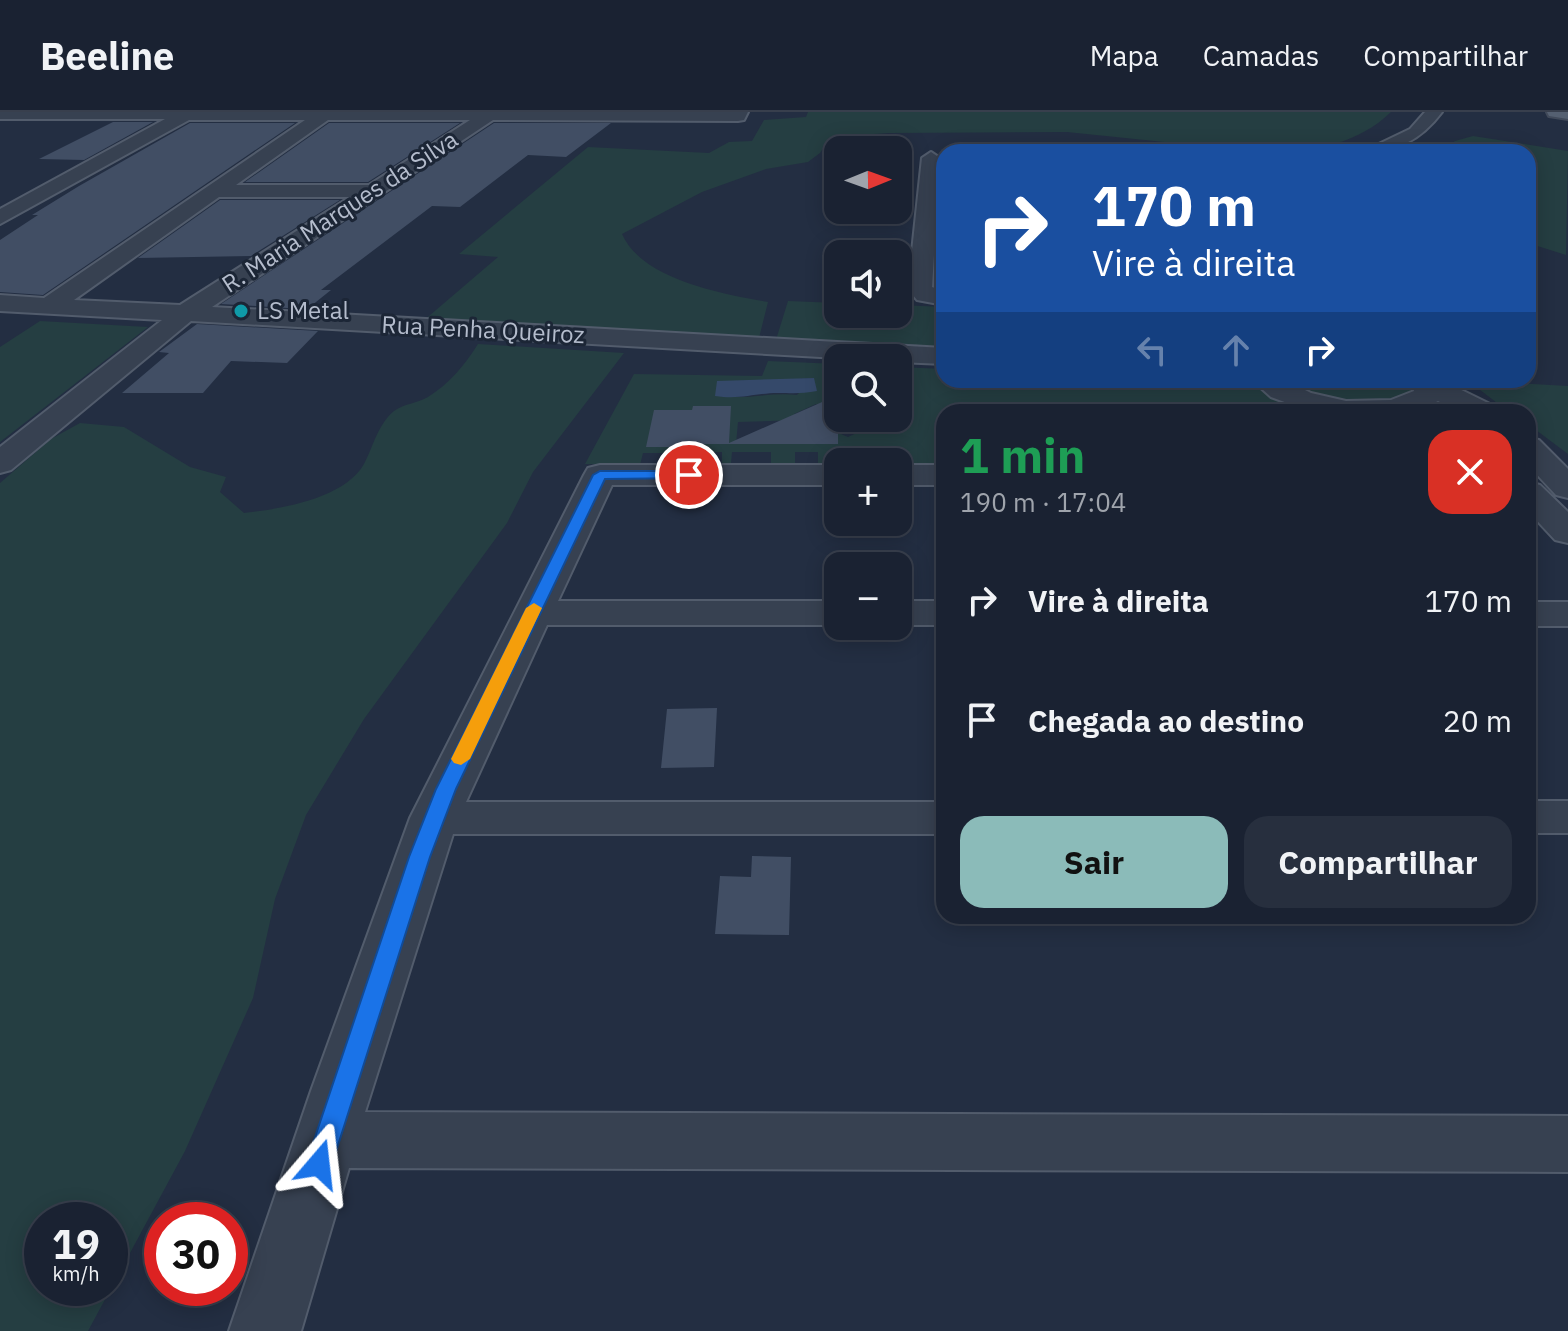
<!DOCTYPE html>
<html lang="pt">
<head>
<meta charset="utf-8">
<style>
	:root { --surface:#1a2232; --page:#272f3e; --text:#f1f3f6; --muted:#9fa4ac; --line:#383f4d; --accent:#8bbbb9 }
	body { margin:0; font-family:"IBM Plex Sans",sans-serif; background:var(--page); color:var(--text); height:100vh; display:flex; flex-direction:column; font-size:30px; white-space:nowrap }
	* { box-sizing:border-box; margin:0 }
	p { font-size:26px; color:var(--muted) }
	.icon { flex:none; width:44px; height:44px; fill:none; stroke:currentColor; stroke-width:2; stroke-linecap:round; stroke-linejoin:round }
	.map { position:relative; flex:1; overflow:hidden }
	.panel { position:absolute; left:936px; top:292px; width:600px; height:520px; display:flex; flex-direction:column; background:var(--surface); border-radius:24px; box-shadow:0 4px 20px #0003,0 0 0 2px var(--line) }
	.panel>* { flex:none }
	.top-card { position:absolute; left:936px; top:32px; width:600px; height:244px; border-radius:24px; box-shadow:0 4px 20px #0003,0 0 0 2px var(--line); background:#1a4fa0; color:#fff; overflow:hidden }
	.needle { width:52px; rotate:89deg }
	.buttons { position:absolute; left:824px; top:24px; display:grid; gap:16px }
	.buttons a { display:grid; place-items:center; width:88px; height:88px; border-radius:16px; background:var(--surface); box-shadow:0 4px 20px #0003,0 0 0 2px var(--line); font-size:40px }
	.speed { position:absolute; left:24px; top:1090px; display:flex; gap:16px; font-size:40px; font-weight:700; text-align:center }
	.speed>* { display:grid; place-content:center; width:104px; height:104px; border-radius:50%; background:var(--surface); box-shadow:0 4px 20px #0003,0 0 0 2px var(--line); line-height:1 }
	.speed small { font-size:20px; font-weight:400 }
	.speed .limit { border:12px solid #d22; background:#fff; color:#111 }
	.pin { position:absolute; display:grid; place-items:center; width:68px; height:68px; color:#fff; margin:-34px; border:4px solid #fff; border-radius:50%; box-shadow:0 2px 8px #0007 }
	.me { position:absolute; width:88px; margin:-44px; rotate:17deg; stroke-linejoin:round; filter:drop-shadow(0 0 6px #0008) }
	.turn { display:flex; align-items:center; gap:28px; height:168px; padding:0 24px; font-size:36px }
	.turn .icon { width:104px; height:104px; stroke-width:2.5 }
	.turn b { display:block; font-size:56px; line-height:68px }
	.lanes { display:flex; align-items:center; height:76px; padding:0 24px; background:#0003; justify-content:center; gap:40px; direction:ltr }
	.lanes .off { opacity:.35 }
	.round { display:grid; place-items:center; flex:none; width:84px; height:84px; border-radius:24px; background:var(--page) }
	.overview { display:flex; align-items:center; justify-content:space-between; height:136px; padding:0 24px }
	h1 { font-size:48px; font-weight:700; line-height:60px; color:#1e9e55 }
	.button { display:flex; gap:16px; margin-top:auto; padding:16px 24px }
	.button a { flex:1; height:92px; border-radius:24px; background:var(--accent); color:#111; font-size:32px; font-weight:700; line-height:92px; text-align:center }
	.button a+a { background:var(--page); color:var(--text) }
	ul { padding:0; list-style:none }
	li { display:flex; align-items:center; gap:24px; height:120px; padding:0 24px }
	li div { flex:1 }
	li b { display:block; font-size:30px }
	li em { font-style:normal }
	header { display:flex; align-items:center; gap:48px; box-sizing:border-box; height:112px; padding:0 40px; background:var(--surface); border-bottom:2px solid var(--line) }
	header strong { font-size:38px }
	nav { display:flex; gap:44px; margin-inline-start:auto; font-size:28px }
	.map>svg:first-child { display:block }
	.green { fill:#253e42; fill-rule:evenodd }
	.water { fill:#35496a }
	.building { fill:#414e64 }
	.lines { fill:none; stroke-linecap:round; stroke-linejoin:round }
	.minor-casing { stroke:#525c6c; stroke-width:4 }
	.primary-casing { stroke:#414a5a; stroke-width:4 }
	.minor { fill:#374151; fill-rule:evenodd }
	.primary { fill:#556071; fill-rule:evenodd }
	.route { fill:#1a73e8; stroke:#114b97; stroke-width:2 }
	.slow { fill:#f59e0b }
	.culture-dot { fill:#0f9aa8; stroke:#1c2636; stroke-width:3 }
	.labels { text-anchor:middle; stroke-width:6; stroke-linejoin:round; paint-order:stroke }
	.far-street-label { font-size:24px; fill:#b4bccc; stroke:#1c2636 }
	.far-poi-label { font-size:24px; fill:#b4bccc; stroke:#1c2636; text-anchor:start }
</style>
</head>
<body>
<header>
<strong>Beeline</strong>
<nav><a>Mapa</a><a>Camadas</a><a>Compartilhar</a></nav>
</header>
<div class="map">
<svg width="1568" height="1219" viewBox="0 0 1568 1219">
	<rect width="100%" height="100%" fill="#232e42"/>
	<path class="green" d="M 808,0 L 1391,0 C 1338,52 1251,40 1183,40 L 1187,35 L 1174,31 L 1067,20 L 889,21 L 831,25 L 820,41 L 808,50 L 766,57 L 702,80 L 622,122 C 642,168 723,182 768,190 L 759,226 L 422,210 L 498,145 L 459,142 L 588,35 L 709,41 L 729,30 L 752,29 L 764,8 L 806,5 Z
		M 1473,24 L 1568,39 L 1566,143 L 1528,131 L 1528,40 L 1439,40 L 1455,29 Z
		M 788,189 L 838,191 L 838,202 L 898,202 L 898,193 L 944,195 L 944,240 L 775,231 Z
		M 40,209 L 148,215 L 0,330 L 0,235 Z
		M 478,232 L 624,241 L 533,360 L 507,411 L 364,607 L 306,703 L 275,787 L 253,886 L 185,1039 L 88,1219 L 0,1219 L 0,371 L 51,327 L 80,311 L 124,315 L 190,355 L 226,365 L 220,380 L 244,401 C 280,397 344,387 364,352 C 373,335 378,312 394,299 C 403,292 418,291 428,285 C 449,272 465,253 478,232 ZM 42,1108 L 110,1108 L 110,1176 L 42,1176 Z
		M 768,249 L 838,252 L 838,263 L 831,263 L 831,274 L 826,275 L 828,297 L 816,292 L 794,302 L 805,308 L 738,310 L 736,332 L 833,332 L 836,320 L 848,325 L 869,315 L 857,310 L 860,308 L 898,306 L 898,255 L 944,257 L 944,268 L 1161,268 L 1256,273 L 1277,285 L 1317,300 L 944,300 L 944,352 L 818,351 L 818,340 L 795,340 L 795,352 L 771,352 L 771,340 L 732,340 L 731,351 L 722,351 L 722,340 L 691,340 L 689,351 L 666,351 L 667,341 L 643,341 L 640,353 L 585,352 L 634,262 L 762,264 ZM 814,266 L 797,283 C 769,280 742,289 715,283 L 764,269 Z
		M 1276,268 L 1415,268 L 1417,281 L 1393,292 L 1324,289 Z
		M 1467,268 L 1568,274 L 1568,342 L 1528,312 L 1528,300 L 1509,300 Z"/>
	<path class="water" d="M 814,266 L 817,279 C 802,282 792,281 778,281 C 755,281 741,288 715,284 L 717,269 Z"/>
	<path class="building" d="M 113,10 L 153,10 L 84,48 L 39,47 Z
		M 190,11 L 295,11 L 43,183 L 0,180 L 0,128 L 38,103 L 32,103 L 79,74 Z
		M 329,11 L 460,11 L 368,70 L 245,70 Z
		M 494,11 L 611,11 L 566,45 L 528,43 L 460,95 L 432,94 L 321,178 L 331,178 L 311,194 L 341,196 L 338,199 L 221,192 Z
		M 220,88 L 340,88 L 251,144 L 138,146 Z
		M 197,212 L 318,219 L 287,251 L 231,249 L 203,281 L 122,281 L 169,241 L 159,240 Z
		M 838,283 L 838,332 L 684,332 L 683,335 L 646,335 L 654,298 L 692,298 L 693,294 L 731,294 L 729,331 Z
		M 717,596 L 714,655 L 661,656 L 667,597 Z
		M 752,744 L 791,745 L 789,823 L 715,822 L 720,764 L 751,765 Z"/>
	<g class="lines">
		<g class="minor-casing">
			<path id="minor" d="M 0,0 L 748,0 L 744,8 L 738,9 L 493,8 L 212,195 L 944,236 L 944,252 L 898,250 L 898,246 L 838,246 L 191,209 L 11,358 L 0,361 L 0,335 L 162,208 L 0,199 L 0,183 L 44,186 L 305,8 L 189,8 L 0,112 L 0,97 L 165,7 L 0,7 ZM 328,8 L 470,8 L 369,73 L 236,73 ZM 219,85 L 350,85 L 180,193 L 74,188 Z
				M 1425,0 L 1442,0 C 1421,28 1397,40 1362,40 L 1410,17 Z
				M 931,40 L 940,46 L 932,175 L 944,179 L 944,193 L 917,188 L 908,177 L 922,46 Z
				M 1252,268 L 1285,268 L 1311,281 L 1346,289 L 1391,288 L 1414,279 L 1411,268 L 1441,268 L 1494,294 L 1498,300 L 1460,300 L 1438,289 L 1416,300 L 1312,300 L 1271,285 Z
				M 1528,326 L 1539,328 L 1568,357 L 1568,386 L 1556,383 L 1528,353 Z
				M 600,353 L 838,353 L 838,373 L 612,373 L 558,489 L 838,489 L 838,513 L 547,513 L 466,690 L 944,690 L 944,722 L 453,722 L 365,1000 L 1568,1004 L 1568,1060 L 349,1056 L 301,1219 L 229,1219 L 311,979 L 410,706 L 584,363 L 588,356 Z
				M 898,353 L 944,353 L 944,373 L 898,373 Z
				M 1528,370 L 1540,373 L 1568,400 L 1568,431 L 1555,428 L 1528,399 Z
				M 898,489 L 944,489 L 944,513 L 898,513 Z
				M 1528,490 L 1568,490 L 1568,514 L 1528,514 Z
				M 1528,689 L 1568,689 L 1568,721 L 1528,721 Z"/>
		</g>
		<g class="primary-casing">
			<path id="primary" d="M 1547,0 L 1568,0 L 1568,7 L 1549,4 Z"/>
		</g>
		<use href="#minor" class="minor"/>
		<use href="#primary" class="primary"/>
	</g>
	<path class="route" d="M 689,359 L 696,363 L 694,366 L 605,367 L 456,677 L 430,745 L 332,1052 L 328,1061 L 319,1064 L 309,1061 L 306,1052 L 409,745 L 436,677 L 593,363 L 600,359 Z"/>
	<path class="slow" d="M 534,491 L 542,496 L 470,647 L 461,653 L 454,651 L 451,647 L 526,496 Z"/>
	<circle class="culture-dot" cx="241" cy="199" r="8"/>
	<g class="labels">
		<g class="far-street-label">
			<text transform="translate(340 100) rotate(-33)" y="8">R. Maria Marques da Silva</text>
			<text transform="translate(483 218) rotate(3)" y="8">Rua Penha Queiroz</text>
		</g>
		<g class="far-poi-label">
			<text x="257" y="207">LS Metal</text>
		</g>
	</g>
</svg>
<div class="buttons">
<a><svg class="needle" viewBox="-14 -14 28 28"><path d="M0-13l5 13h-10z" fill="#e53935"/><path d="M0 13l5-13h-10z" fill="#9fa4ac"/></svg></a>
<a><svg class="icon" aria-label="sound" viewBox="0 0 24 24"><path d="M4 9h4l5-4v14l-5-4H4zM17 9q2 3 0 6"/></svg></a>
<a><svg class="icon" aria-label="search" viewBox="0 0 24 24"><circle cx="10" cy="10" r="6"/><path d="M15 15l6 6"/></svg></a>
<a>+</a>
<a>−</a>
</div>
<div class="speed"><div>19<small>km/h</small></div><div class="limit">30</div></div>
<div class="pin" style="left:689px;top:363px;background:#d93025"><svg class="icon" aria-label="arrive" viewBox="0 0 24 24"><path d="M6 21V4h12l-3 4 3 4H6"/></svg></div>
<svg class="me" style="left:319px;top:1052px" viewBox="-20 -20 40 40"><path d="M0-17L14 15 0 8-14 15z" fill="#1a73e8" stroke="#fff" stroke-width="4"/></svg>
<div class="top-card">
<div class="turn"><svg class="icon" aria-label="right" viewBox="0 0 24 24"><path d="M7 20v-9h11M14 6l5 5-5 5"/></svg><div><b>170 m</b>Vire à direita</div></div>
<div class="lanes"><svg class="icon off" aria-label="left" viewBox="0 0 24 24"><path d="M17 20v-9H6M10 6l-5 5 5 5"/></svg><svg class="icon off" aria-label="ahead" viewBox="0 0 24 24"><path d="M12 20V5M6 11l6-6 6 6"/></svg><svg class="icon" aria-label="right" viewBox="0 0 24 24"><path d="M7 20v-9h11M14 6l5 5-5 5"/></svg></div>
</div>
<section class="panel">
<div class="overview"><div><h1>1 min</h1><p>190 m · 17:04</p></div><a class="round" style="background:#d93025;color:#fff"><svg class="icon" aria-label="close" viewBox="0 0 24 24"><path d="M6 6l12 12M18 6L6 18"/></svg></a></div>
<ul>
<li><svg class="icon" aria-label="right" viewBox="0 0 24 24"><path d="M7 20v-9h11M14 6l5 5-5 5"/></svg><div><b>Vire à direita</b></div><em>170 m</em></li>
<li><svg class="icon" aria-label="arrive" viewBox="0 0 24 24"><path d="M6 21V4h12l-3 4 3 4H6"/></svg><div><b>Chegada ao destino</b></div><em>20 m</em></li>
</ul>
<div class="button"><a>Sair</a><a>Compartilhar</a></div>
</section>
</div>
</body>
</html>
